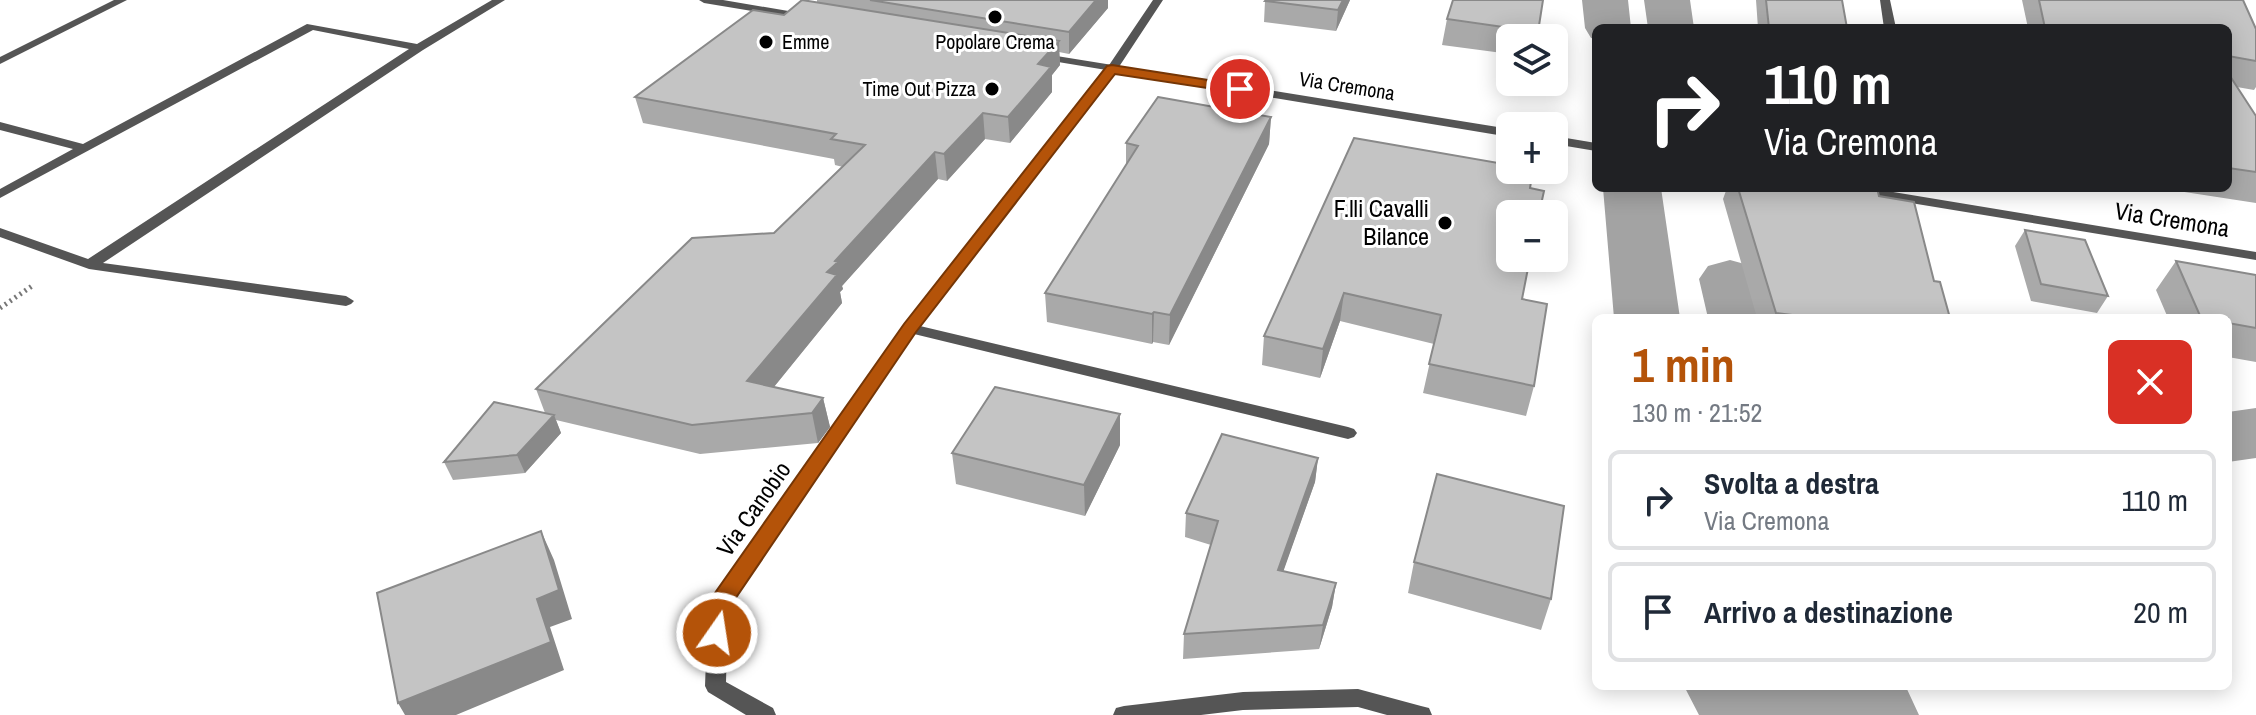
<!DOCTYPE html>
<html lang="it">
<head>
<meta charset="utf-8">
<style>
	:root { --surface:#fff; --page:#f6f6f7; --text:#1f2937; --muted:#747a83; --line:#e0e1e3; --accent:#b45309 }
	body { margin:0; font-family:"Archivo Narrow",sans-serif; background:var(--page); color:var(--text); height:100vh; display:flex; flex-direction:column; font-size:30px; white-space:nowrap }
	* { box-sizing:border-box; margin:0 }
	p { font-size:26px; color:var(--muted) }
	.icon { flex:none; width:44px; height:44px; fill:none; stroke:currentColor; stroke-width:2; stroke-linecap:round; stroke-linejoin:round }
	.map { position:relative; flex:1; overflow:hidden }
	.panel { position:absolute; left:1592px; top:314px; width:640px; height:376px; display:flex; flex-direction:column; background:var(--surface); border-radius:12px; box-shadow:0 4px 20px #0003 }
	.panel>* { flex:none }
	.banner { position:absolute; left:1592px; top:24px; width:640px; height:168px; border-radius:12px; box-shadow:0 4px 20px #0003; background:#202124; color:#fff; overflow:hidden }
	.tools { position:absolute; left:1496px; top:24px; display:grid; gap:16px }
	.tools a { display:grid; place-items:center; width:72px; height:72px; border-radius:12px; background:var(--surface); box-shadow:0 4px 20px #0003; font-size:40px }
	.pin { position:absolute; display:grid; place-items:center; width:68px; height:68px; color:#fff; margin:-34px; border:4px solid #fff; border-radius:50%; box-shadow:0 2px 8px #0007 }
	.me { position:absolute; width:88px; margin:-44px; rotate:13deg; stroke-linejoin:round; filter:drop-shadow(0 0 6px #0008) }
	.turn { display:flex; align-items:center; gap:28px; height:168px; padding:0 40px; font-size:36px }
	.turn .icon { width:104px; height:104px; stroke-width:2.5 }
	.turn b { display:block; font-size:56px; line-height:68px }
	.round { display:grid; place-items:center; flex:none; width:84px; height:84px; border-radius:12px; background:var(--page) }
	.overview { display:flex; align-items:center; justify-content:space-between; height:136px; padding:0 40px }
	h1 { font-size:48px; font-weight:700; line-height:60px; color:var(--accent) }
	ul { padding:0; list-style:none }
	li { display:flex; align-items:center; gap:24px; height:100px; margin:0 16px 12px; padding:0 24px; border:4px solid var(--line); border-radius:12px }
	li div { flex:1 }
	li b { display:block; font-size:30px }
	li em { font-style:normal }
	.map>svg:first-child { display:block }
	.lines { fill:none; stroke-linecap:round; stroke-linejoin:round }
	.canal { fill:#a3a3a3; fill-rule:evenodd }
	.path { stroke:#777; stroke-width:5; stroke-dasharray:2 4; stroke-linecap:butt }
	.minor { fill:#555; fill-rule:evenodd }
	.tertiary { fill:#555; fill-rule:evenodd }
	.wall { fill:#a9a9a9 }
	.shaded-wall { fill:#898989 }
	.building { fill:#c4c4c4; stroke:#898989; stroke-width:2 }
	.route { fill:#b45309; stroke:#753606; stroke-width:2 }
	.poi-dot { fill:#000; stroke:#fff; stroke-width:3 }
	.labels { text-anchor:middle; stroke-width:6; stroke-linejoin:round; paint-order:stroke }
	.far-poi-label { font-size:20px; fill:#000; stroke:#fff; text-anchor:start }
	.far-street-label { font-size:20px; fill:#000; stroke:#fff }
	.poi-label { font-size:24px; fill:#000; stroke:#fff; text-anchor:end }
	.street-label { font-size:24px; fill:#000; stroke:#fff }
</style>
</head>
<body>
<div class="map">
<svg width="2256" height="715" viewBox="0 0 2256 715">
	<rect width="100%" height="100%" fill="#fff"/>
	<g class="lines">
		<path class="canal" d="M 1582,0 L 1628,0 L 1631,28 L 1596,28 L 1596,39 L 1591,38 L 1585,28 Z
			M 1644,0 L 1690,0 L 1694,28 L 1648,28 Z
			M 1603,188 L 1661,188 L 1680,318 L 1614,318 Z
			M 1730,260 L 1752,266 L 1761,279 L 1774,318 L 1708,318 L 1699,279 L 1708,266 Z
			M 2256,408 L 2256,458 L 2228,462 L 2228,412 Z
			M 1684,686 L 1902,686 L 1906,687 L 1919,715 L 1699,715 Z"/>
		<path class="path" d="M 0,308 L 32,286"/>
		<path class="minor" d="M 114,0 L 127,0 L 0,64 L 0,57 Z
			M 492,0 L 505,0 L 423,50 L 103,263 L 346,296 L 354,301 L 351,304 L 346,306 L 89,269 L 0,237 L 0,228 L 88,259 L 409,49 L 313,30 L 0,198 L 0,189 L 73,149 L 0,130 L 0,122 L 83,144 L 307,24 L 417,44 Z
			M 1153,0 L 1163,0 L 1107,85 L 920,326 L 1348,427 L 1354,429 L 1357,433 L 1354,437 L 1348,439 L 914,334 L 728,607 L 726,682 L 773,708 L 776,715 L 746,715 L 708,692 L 705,686 L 708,606 L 711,600 L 905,325 L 1099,80 Z
			M 1880,0 L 1890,0 L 1896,28 L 1884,28 Z
			M 1358,689 L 1421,706 L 1429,708 L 1432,715 L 1387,715 L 1358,707 L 1243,710 L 1201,715 L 1113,715 L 1116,708 L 1124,706 L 1243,692 Z"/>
		<path class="tertiary" d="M 699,0 L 723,0 L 806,14 L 811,17 L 806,20 L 704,3 Z
			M 1038,53 L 1510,129 L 1510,137 L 1034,58 L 1032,56 Z
			M 1554,136 L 1596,143 L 1596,151 L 1554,144 Z
			M 1837,188 L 1869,188 L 2256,252 L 2256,260 L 1844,192 Z"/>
	</g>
	<path class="wall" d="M 817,0 L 1108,0 L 1108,8 L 1069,54 L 1059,52 L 1060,65 L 1052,75 L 1052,92 L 1010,143 L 985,139 L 947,181 L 938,179 L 842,286 L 843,289 L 840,292 L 842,303 L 774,387 L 823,398 L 830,427 L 818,443 L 700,454 L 556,420 L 561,433 L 525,473 L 453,480 L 444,462 L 545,413 L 536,389 L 774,233 L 843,167 L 835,165 L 834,159 L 643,123 L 635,97 L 784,15 L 817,2 Z
		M 1350,0 L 1336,31 L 1264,22 L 1265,1 Z
		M 1543,0 L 1536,38 L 1510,38 L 1510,54 L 1442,45 L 1447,19 Z
		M 1756,0 L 1842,0 L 1847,28 L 1758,28 Z
		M 2022,0 L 2243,0 L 2256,29 L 2256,87 L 2254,90 L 2237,87 L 2256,116 L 2256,203 L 2178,191 L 2176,188 L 2228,188 L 2228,28 L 2028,28 Z
		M 1271,117 L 1269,144 L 1169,345 L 1153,342 L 1152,344 L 1047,322 L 1045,293 L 1126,165 L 1126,143 Z
		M 1530,188 L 1522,299 L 1534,386 L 1526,416 L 1423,393 L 1434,344 L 1340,321 L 1320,378 L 1262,365 L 1264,336 Z
		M 1727,188 L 1877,188 L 1879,196 L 1934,281 L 1950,318 L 1757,318 L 1723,199 Z
		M 2025,230 L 2108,296 L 2097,313 L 2031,301 L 2015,246 Z
		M 2176,261 L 2256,275 L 2256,362 L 2228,357 L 2228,318 L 2168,318 L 2156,290 Z
		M 1120,414 L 1120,445 L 1085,516 L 956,484 L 952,453 Z
		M 1318,458 L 1315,482 L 1283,571 L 1336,583 L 1332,607 L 1319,649 L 1183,659 L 1184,634 L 1211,545 L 1185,537 L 1186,513 Z
		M 1414,562 L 1551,599 L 1541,630 L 1408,593 Z"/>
	<path class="shaded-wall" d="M 1096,0 L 1108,0 L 1108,8 L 1069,54 L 1069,32 Z
		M 1343,0 L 1350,0 L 1336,31 L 1338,10 Z
		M 1059,41 L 1060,65 L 1052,75 L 1052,92 L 1010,143 L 1008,117 L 1038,64 Z
		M 983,113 L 985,139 L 947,181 L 944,154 Z
		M 1271,117 L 1269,144 L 1169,345 L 1170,315 Z
		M 935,152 L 938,179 L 842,286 L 843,289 L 840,292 L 842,303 L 755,410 L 747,381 L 835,261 Z
		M 1344,293 L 1340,321 L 1320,378 L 1323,349 Z
		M 1154,312 L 1153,342 L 1152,344 L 1152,314 Z
		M 823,398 L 830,427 L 818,443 L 812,413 Z
		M 1120,414 L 1120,445 L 1085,516 L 1084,485 Z
		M 554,415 L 561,433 L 525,473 L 517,455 Z
		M 1318,458 L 1315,482 L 1275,595 L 1278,570 Z
		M 541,531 L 554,560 L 572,619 L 550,627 L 564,670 L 456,715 L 405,715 L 398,703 L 537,599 Z
		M 1336,583 L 1332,607 L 1319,649 L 1323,625 Z"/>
	<path class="building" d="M 802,0 L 1059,41 L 1038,64 L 1051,67 L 1008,117 L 983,113 L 944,154 L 935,152 L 835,261 L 838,262 L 827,272 L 837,275 L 747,381 L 823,398 L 812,413 L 692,425 L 536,389 L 692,238 L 774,233 L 865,145 L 831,139 L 836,134 L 635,97 L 753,10 L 784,15 Z
		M 870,0 L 1096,0 L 1069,32 Z
		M 1266,0 L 1343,0 L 1338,10 L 1265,1 Z
		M 1453,0 L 1543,0 L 1538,32 L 1447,19 Z
		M 1766,0 L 1842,0 L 1847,28 L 1769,28 Z
		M 2039,0 L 2243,0 L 2256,29 L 2256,61 L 2228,56 L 2228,28 L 2045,28 Z
		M 2228,73 L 2256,116 L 2256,172 L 2228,168 Z
		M 1158,97 L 1271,117 L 1170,315 L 1154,312 L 1152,314 L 1045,293 L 1138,146 L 1126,143 Z
		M 1354,138 L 1510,165 L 1510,170 L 1533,170 L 1530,188 L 1544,191 L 1539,214 L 1510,214 L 1510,258 L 1530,258 L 1522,299 L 1547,304 L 1534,386 L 1429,364 L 1441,315 L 1344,293 L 1323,349 L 1264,336 Z
		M 1738,188 L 1877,188 L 1879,196 L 1914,202 L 1934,281 L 1940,282 L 1950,318 L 1817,318 L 1776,313 Z
		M 2025,230 L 2085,240 L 2108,296 L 2041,284 Z
		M 2176,261 L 2256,275 L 2256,328 L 2228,323 L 2228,318 L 2201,318 Z
		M 995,387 L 1120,414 L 1084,485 L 952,453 Z
		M 494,402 L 554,415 L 517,455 L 444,462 Z
		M 1222,434 L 1318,458 L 1278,570 L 1336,583 L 1323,625 L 1184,634 L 1218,521 L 1186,513 Z
		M 1437,474 L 1564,506 L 1551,599 L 1414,562 Z
		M 541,531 L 559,590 L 537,599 L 551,642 L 398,703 L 377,593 Z"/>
	<path class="route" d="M 1112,65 L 1240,85 L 1247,89 L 1240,93 L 1115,74 L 916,332 L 729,608 L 728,633 L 725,639 L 717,642 L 709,639 C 703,629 704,611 710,600 L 904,324 L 1107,66 Z"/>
	<g class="poi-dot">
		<circle cx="995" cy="17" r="8"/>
		<circle cx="766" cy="42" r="8"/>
		<circle cx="992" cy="89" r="8"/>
		<circle cx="1445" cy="223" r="8"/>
	</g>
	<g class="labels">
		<g class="far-poi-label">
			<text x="782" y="49">Emme</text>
			<text x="995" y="49" text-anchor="middle">Popolare Crema</text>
			<text x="976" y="96" text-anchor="end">Time Out Pizza</text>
		</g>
		<g class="far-street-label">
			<text transform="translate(1347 86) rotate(9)" y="7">Via Cremona</text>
		</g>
		<g class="poi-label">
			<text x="1429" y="217">F.lli Cavalli<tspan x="1429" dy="28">Bilance</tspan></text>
		</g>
		<g class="street-label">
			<text transform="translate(2172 220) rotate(9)" y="8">Via Cremona</text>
			<text transform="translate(754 509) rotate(-55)" y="8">Via Canobio</text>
		</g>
	</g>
</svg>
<div class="tools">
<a><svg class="icon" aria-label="layers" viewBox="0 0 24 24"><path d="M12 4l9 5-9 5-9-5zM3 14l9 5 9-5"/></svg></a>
<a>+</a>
<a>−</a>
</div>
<div class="pin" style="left:1240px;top:89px;background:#d93025"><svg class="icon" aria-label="arrive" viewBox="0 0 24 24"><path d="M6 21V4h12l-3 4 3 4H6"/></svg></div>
<svg class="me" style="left:717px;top:633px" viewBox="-20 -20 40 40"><circle r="17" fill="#b45309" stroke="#fff" stroke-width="3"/><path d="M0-11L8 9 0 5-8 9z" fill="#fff"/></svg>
<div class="banner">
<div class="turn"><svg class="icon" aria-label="right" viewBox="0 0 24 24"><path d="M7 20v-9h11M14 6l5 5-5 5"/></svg><div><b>110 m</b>Via Cremona</div></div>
</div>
<section class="panel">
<div class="overview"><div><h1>1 min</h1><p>130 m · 21:52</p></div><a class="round" style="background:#d93025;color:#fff"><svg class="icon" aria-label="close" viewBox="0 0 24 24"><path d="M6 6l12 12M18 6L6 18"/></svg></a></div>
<ul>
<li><svg class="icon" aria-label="right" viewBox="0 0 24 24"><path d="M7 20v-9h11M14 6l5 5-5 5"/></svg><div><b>Svolta a destra</b><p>Via Cremona</p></div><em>110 m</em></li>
<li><svg class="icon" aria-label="arrive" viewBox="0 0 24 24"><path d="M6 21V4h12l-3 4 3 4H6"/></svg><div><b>Arrivo a destinazione</b></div><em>20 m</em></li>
</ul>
</section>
</div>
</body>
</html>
